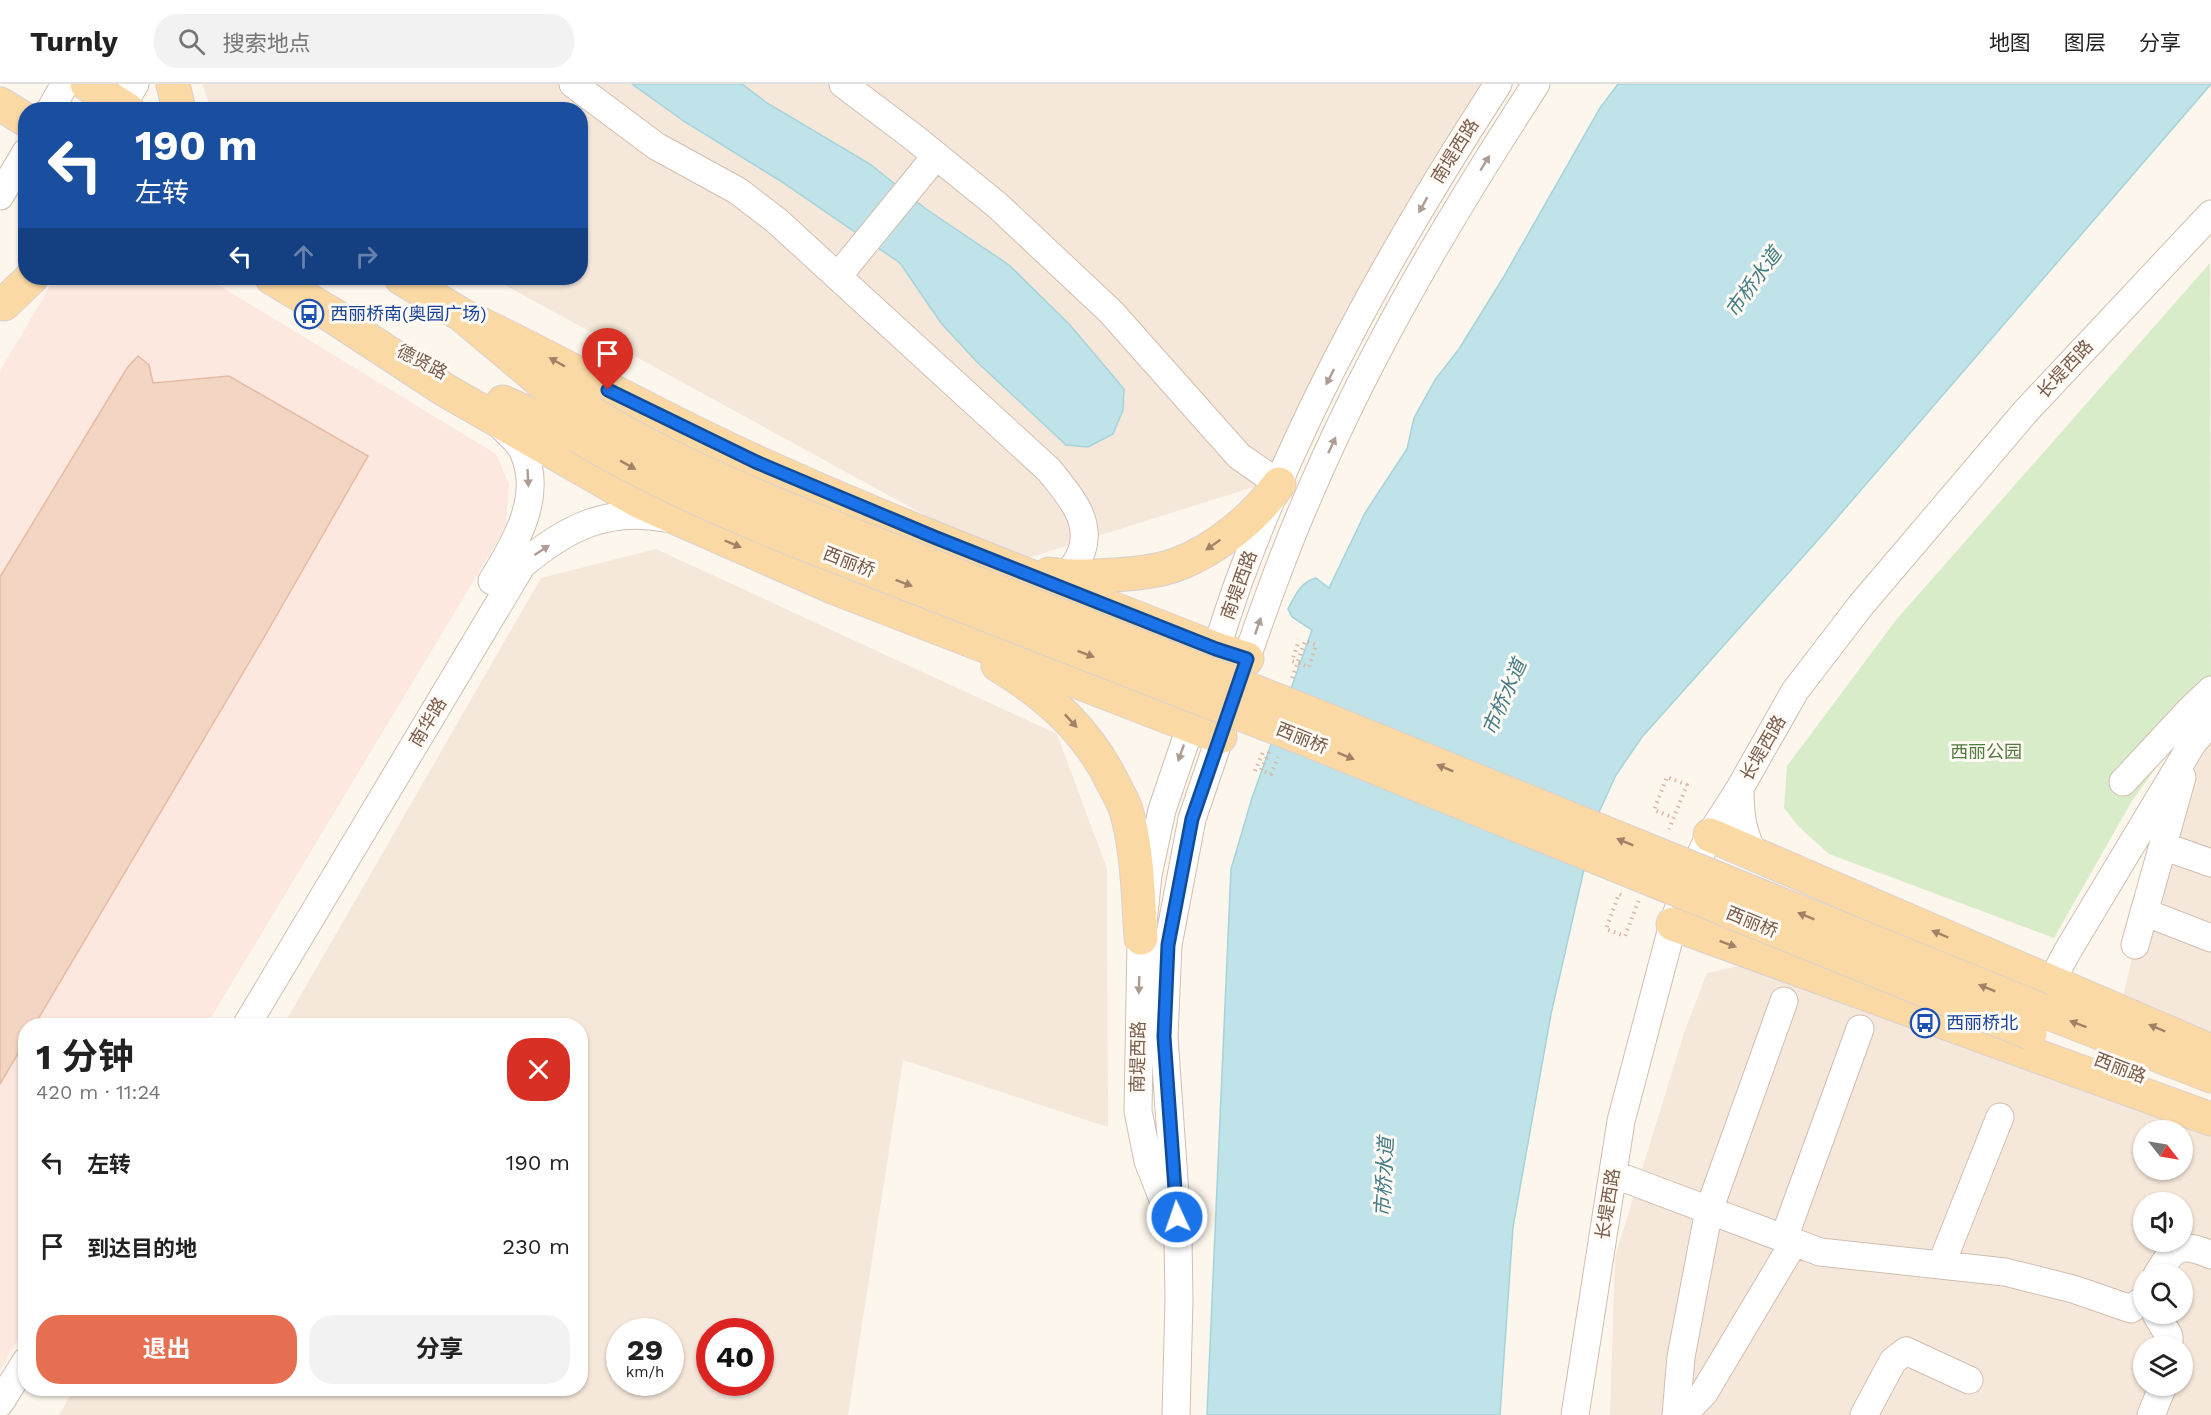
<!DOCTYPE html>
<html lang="zh">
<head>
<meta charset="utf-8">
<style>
	:root { --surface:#fff; --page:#f2f2f2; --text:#222; --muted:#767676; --line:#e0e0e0; --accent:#e76f51 }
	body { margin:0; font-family:"Work Sans","Noto Sans SC",sans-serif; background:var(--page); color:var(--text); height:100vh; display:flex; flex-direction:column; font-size:22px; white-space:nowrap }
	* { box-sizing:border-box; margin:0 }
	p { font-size:20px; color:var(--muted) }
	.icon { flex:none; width:33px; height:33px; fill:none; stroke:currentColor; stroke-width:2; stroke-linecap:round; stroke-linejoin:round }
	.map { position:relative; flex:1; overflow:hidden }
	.panel { position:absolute; left:18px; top:934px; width:570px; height:378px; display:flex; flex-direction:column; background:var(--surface); border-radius:24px; box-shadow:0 2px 4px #0004 }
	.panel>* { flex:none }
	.banner { position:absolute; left:18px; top:18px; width:570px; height:183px; border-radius:24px; box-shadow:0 2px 4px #0004; background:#1a4fa0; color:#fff; overflow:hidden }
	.needle { width:39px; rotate:121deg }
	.tools { position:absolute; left:2133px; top:1036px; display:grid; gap:12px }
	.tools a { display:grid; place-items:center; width:60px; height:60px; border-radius:50%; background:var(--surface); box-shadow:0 2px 4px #0004; font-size:30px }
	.speed { position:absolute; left:606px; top:1234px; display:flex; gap:12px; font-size:30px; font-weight:700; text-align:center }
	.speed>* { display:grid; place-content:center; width:78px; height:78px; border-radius:50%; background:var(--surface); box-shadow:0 2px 4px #0004; line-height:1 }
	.speed small { font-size:15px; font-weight:400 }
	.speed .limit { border:9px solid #d22; background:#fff; color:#111 }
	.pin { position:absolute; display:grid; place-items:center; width:51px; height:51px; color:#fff; margin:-62px -26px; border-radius:50% 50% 50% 0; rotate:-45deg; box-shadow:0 0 6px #0007 }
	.pin .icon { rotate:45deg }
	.me { position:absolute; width:66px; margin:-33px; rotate:357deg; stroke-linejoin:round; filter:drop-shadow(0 0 4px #0008) }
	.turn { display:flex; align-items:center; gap:21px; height:126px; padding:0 18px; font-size:27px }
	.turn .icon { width:78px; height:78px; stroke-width:2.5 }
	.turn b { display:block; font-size:42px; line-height:51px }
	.lanes { display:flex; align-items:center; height:57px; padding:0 18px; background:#0003; justify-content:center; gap:30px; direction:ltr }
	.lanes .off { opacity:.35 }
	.round { display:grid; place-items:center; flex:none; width:63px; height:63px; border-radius:24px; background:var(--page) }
	.overview { display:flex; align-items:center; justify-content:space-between; height:102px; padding:0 18px }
	h1 { font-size:36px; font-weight:700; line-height:45px }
	.button { display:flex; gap:12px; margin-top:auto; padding:12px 18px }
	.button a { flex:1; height:69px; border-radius:24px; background:var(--accent); color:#fff; font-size:24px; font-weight:700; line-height:69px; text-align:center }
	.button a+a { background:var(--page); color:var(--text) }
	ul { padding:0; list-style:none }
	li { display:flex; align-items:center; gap:18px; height:84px; padding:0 18px }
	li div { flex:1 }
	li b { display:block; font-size:22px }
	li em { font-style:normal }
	header { display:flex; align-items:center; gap:36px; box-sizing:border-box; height:84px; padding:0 30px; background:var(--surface); border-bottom:2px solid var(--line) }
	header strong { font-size:28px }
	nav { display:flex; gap:33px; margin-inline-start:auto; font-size:21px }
	.search { width:420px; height:54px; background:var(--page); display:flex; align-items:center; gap:15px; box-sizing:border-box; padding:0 21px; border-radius:24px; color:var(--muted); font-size:22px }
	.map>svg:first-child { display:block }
	.residential { fill:#f5e8da; fill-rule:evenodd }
	.commercial { fill:#fde8e0 }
	.green { fill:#d8ecc9 }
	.water { fill:#bfe3e8; stroke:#a5d3da; stroke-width:1.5 }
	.building { fill:#f3d5c3; stroke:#e6bba3; stroke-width:1.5 }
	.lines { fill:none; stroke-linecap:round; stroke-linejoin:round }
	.minor-casing { stroke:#d1beb0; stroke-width:29 }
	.major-casing { stroke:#dad1cd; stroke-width:35 }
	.path { stroke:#d9b8a5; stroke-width:4; stroke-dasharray:1.5 4.5; stroke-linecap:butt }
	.minor { stroke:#fff; stroke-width:27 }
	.major { stroke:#fbd9a5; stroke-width:33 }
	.major-bridge-casing { stroke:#dad1cd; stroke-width:35; stroke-linecap:butt }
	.major-bridge { stroke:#fbd9a5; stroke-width:33 }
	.oneway { fill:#af9d94 }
	.oneway2 { fill:#a18267 }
	.route-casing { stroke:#114b97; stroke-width:15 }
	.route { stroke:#1a73e8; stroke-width:10 }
	.labels { text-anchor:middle; stroke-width:6; stroke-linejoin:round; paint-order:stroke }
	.street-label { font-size:18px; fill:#7a5c4d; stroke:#fffaf3 }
	.transit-label { font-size:18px; fill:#164399; stroke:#fffaf3; text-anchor:start }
	.park-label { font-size:18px; fill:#537a41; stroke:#fffaf3 }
	.water-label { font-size:20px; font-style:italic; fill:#437c86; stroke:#fffaf3 }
</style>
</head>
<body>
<header>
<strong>Turnly</strong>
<div class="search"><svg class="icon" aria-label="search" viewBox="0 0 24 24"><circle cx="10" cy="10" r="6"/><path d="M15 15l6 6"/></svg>搜索地点</div>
<nav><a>地图</a><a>图层</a><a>分享</a></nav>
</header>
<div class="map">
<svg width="2211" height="1331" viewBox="0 0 2211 1331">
	<rect width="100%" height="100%" fill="#fdf6ec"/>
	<path class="residential" d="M 202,0 L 1493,0 L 1276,396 L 1012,479 L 492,194 L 580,194 L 580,26 L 211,25 Z
		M 656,465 L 1057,650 L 1107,785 L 1108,1043 L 903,976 L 848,1331 L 59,1331 L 74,1305 L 580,1305 L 580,942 L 283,942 L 541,494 ZM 620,1248 L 670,1248 L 670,1299 L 620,1299 ZM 710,1248 L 760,1248 L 760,1299 L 710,1299 Z
		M 2211,659 L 2211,959 L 2120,924 L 2169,719 Z
		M 1740,882 L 2211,1046 L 2211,1331 L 1610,1331 L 1615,1173 L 1685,946 L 1707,889 ZM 2144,1047 L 2182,1047 L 2182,1086 L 2144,1086 ZM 2144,1119 L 2182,1119 L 2182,1158 L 2144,1158 ZM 2144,1191 L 2182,1191 L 2182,1230 L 2144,1230 ZM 2144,1263 L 2182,1263 L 2182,1302 L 2144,1302 Z"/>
	<path class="commercial" d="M 55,194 L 207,194 L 496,370 L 509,400 L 506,443 L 206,942 L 26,942 L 25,1243 L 0,1287 L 0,287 Z"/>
	<path class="green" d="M 2210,179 L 2211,607 L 2132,717 L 2054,854 L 1829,770 L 1799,743 L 1784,724 L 1787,682 L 1896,536 Z"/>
	<path class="water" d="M 632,0 L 742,0 L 767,19 L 870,80 L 926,125 L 1009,181 L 1070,241 L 1124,305 L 1123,326 L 1113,350 L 1088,363 L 1066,361 L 976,277 L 941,239 L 900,179 L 779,96 L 685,38 Z
		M 1618,0 L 2211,0 L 1817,457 L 1642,653 L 1616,691 L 1595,737 L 1551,930 L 1513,1143 L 1500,1331 L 1207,1331 L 1231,785 L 1252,714 L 1312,546 L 1292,533 L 1288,525 C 1295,512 1300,498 1316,494 L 1329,504 L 1365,429 L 1407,365 L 1414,334 L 1435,296 L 1459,265 L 1503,194 L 1600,24 Z"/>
	<path class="building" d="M 138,272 L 149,281 L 153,299 L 229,292 L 368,372 L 266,550 L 34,942 L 26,942 L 26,956 L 0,1000 L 0,493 L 127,284 Z"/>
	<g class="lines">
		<g class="minor-casing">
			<path id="minor" d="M 573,0 L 656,62 L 738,107 L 777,137 L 1049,386 C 1067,409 1092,434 1082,466 C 1079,475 1073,483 1068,491
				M 843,0 L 912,52 L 997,121 L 1111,228 L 1239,372 L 1279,400
				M 50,26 L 65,0
				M 119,26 L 135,0
				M 0,112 L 26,68
				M 838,192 L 936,72
				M 492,497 C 515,460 544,412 523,367 C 519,358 509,350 502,343
				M 1210,584 C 1221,552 1230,520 1242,489 C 1306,317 1398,154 1498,0
				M 1240,593 C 1262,530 1284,467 1311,406 C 1372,264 1452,129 1536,0
				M 2123,698 L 2190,626 L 2211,606
				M 1740,704 C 1740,729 1742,748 1754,770
				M 2163,762 L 2211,779
				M 2144,828 L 2211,854
				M 2135,861 L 2182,693
				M 2051,898 L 2067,868 L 2192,660 L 2211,637
				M 246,942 L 522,481 C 566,444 607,423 665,434
				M 1613,1090 L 1820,1168 L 2005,1188 L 2073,1205 L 2131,1225 L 2144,1215
				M 1170,1133 L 1148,1077 L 1138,1027 L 1141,858 L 1148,791 L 1162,726 L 1197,623
				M 1784,1154 L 1860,945
				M 1941,1181 L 2000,1033
				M 2157,1191 C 2173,1164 2179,1157 2211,1171
				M 2156,1230 L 2169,1252 L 2169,1263
				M 0,1319 L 26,1277
				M 1176,1331 L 1179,1215 L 1178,1153 L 1164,953 L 1168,861 L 1192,735 L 1226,635
				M 1575,1331 L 1621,1037 L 1673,840 L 1689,794 L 1710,751 L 1740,704 L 1795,607 L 1861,521 L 2026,327 L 2211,130
				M 1676,1331 L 1681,1273 L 1709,1126 L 1784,917
				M 1683,1331 L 1704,1309 L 1794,1158
				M 1864,1331 L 1893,1277 L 1906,1267 L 1969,1296
				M 2151,1331 L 2163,1302"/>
		</g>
		<g class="major-casing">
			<path id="major" d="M 87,0 L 128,26
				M 173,0 L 179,26
				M 0,20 L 26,36
				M 272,194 L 340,235
				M 401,194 L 462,231 L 544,300 L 591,329
				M 4,220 L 31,194
				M 320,224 L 445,306 L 640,418 L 835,504 L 1220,653
				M 462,231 C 561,278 655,332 754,377 C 905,446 1062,504 1216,565 L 1247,575
				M 503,318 L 578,352
				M 1049,490 C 1081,494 1148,492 1178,480 C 1217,465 1254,434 1279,400
				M 998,581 C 1048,611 1089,648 1114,701 C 1118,709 1123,717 1126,726 C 1138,767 1138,812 1141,854
				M 1710,751 L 2211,967
				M 1673,840 L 2211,1035
				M 2041,926 L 2211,992"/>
		</g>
		<path class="path" d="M 1292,594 L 1305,557 L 1316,561 L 1309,583 L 1292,577 L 1299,556
			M 1269,668 L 1261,686 L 1271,690 L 1278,673
			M 1255,687 L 1264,666
			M 1669,732 L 1654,726 L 1667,693 L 1687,701 L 1669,745
			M 1621,811 L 1619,810 L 1606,845 L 1625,852 L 1639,816"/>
		<use href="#minor" class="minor"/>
		<use href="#major" class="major"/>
		<g class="major-bridge-casing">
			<path id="major-bridge" d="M 591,329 C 660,371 733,403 807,433 L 1320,633 L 2041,926
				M 578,352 C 648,394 721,426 797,457 L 1310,657 L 2030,949"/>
		</g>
		<use href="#major-bridge" class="major-bridge"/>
	</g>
	<defs><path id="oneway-solid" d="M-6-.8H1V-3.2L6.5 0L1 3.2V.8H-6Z" transform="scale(1.5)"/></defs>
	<g class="oneway">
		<use href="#oneway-solid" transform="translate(1485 79) rotate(-59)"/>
		<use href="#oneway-solid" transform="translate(1423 121) rotate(119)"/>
		<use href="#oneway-solid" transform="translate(1330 293) rotate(117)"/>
		<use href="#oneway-solid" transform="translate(1332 361) rotate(-65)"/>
		<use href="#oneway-solid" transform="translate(528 394) rotate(87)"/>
		<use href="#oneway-solid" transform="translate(542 466) rotate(-33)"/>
		<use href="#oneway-solid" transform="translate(1258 542) rotate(-71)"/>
		<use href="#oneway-solid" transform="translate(1181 669) rotate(109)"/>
		<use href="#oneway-solid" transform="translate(1139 901) rotate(92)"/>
	</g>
	<g class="oneway2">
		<use href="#oneway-solid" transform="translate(557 278) rotate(-151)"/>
		<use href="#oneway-solid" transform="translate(628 381) rotate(29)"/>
		<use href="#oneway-solid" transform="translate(733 460) rotate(23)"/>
		<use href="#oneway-solid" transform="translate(1213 461) rotate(145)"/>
		<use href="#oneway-solid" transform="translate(904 499) rotate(21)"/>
		<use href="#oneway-solid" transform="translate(1086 570) rotate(21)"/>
		<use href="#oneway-solid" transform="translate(1071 637) rotate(47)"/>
		<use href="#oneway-solid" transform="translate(1346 672) rotate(22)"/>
		<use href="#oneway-solid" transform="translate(1445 684) rotate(-158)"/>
		<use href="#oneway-solid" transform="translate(1625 758) rotate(-158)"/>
		<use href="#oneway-solid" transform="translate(1806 832) rotate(-158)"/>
		<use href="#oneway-solid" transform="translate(1940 850) rotate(-157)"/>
		<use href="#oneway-solid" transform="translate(1728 860) rotate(20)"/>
		<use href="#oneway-solid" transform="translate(1987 904) rotate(-158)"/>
		<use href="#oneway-solid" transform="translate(2078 940) rotate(-159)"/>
		<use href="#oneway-solid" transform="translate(2157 944) rotate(-157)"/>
	</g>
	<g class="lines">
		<g class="route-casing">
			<path id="route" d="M 608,306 L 756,378 L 934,453 L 1216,565 L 1247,575 L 1192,735 L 1168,861 L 1164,953 L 1177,1133"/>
		</g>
		<use href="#route" class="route"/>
	</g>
	<defs>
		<g id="bus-ring" transform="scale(1.5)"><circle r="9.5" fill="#fffaf3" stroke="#1a4fb4" stroke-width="1.5"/><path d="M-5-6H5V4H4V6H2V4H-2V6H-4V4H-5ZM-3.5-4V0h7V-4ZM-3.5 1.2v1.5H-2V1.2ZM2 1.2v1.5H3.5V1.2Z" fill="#1a4fb4"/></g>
	</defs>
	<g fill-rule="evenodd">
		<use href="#bus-ring" x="309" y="230"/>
		<use href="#bus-ring" x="1925" y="939"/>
	</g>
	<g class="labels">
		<g class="street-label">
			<text transform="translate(1455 67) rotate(-58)" y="6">南堤西路</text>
			<text transform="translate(422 278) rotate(27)" y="6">德贤路</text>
			<text transform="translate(2065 285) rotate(-47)" y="6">长堤西路</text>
			<text transform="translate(849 478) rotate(21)" y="6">西丽桥</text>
			<text transform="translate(1239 501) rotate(-70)" y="6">南堤西路</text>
			<text transform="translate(428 638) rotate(-59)" y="6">南华路</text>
			<text transform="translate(1302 654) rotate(22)" y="6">西丽桥</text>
			<text transform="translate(1763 664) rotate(-60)" y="6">长堤西路</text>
			<text transform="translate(1752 838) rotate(22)" y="6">西丽桥</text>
			<text transform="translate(1138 973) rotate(-89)" y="6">南堤西路</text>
			<text transform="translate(2120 984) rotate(21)" y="6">西丽路</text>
			<text transform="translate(1608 1120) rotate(-81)" y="6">长堤西路</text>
		</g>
		<g class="transit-label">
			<text x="330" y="236">西丽桥南(奥园广场)</text>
			<text x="1946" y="945">西丽桥北</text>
		</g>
		<g class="park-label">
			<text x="1986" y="674">西丽公园</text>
		</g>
		<g class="water-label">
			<text transform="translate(1753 198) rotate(-54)" y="7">市桥水道</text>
			<text transform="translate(1504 613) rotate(-66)" y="7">市桥水道</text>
			<text transform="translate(1384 1093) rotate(-87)" y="7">市桥水道</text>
		</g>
	</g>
</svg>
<div class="tools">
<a><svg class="needle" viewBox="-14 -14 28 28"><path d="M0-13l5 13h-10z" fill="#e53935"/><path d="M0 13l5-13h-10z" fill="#767676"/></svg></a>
<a><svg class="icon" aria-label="sound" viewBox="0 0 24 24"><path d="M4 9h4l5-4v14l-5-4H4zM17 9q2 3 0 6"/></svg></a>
<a><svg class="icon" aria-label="search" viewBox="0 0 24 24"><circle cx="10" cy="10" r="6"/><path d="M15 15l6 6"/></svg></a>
<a><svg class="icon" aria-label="layers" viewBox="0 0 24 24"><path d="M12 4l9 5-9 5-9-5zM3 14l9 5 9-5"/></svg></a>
</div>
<div class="speed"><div>29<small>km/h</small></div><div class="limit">40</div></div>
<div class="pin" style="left:608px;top:306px;background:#d93025"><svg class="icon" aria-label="arrive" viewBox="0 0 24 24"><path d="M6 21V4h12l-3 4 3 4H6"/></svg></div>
<svg class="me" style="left:1177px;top:1133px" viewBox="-20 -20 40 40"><circle r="17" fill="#1a73e8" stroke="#fff" stroke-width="3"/><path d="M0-11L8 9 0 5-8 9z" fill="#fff"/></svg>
<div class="banner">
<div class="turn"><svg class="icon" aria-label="left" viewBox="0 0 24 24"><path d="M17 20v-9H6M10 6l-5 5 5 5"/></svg><div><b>190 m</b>左转</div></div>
<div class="lanes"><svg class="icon" aria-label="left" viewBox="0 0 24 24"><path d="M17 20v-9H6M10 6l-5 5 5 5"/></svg><svg class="icon off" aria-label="ahead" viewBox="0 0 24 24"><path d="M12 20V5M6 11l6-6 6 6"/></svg><svg class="icon off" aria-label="right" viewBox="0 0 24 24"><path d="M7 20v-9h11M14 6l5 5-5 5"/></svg></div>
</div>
<section class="panel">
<div class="overview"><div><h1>1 分钟</h1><p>420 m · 11:24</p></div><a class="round" style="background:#d93025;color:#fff"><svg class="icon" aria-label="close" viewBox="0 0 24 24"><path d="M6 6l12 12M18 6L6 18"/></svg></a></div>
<ul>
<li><svg class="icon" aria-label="left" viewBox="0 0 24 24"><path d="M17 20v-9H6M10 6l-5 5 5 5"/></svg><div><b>左转</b></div><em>190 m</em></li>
<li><svg class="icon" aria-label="arrive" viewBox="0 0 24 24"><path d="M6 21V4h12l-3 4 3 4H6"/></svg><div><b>到达目的地</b></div><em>230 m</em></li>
</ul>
<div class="button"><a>退出</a><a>分享</a></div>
</section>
</div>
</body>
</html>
